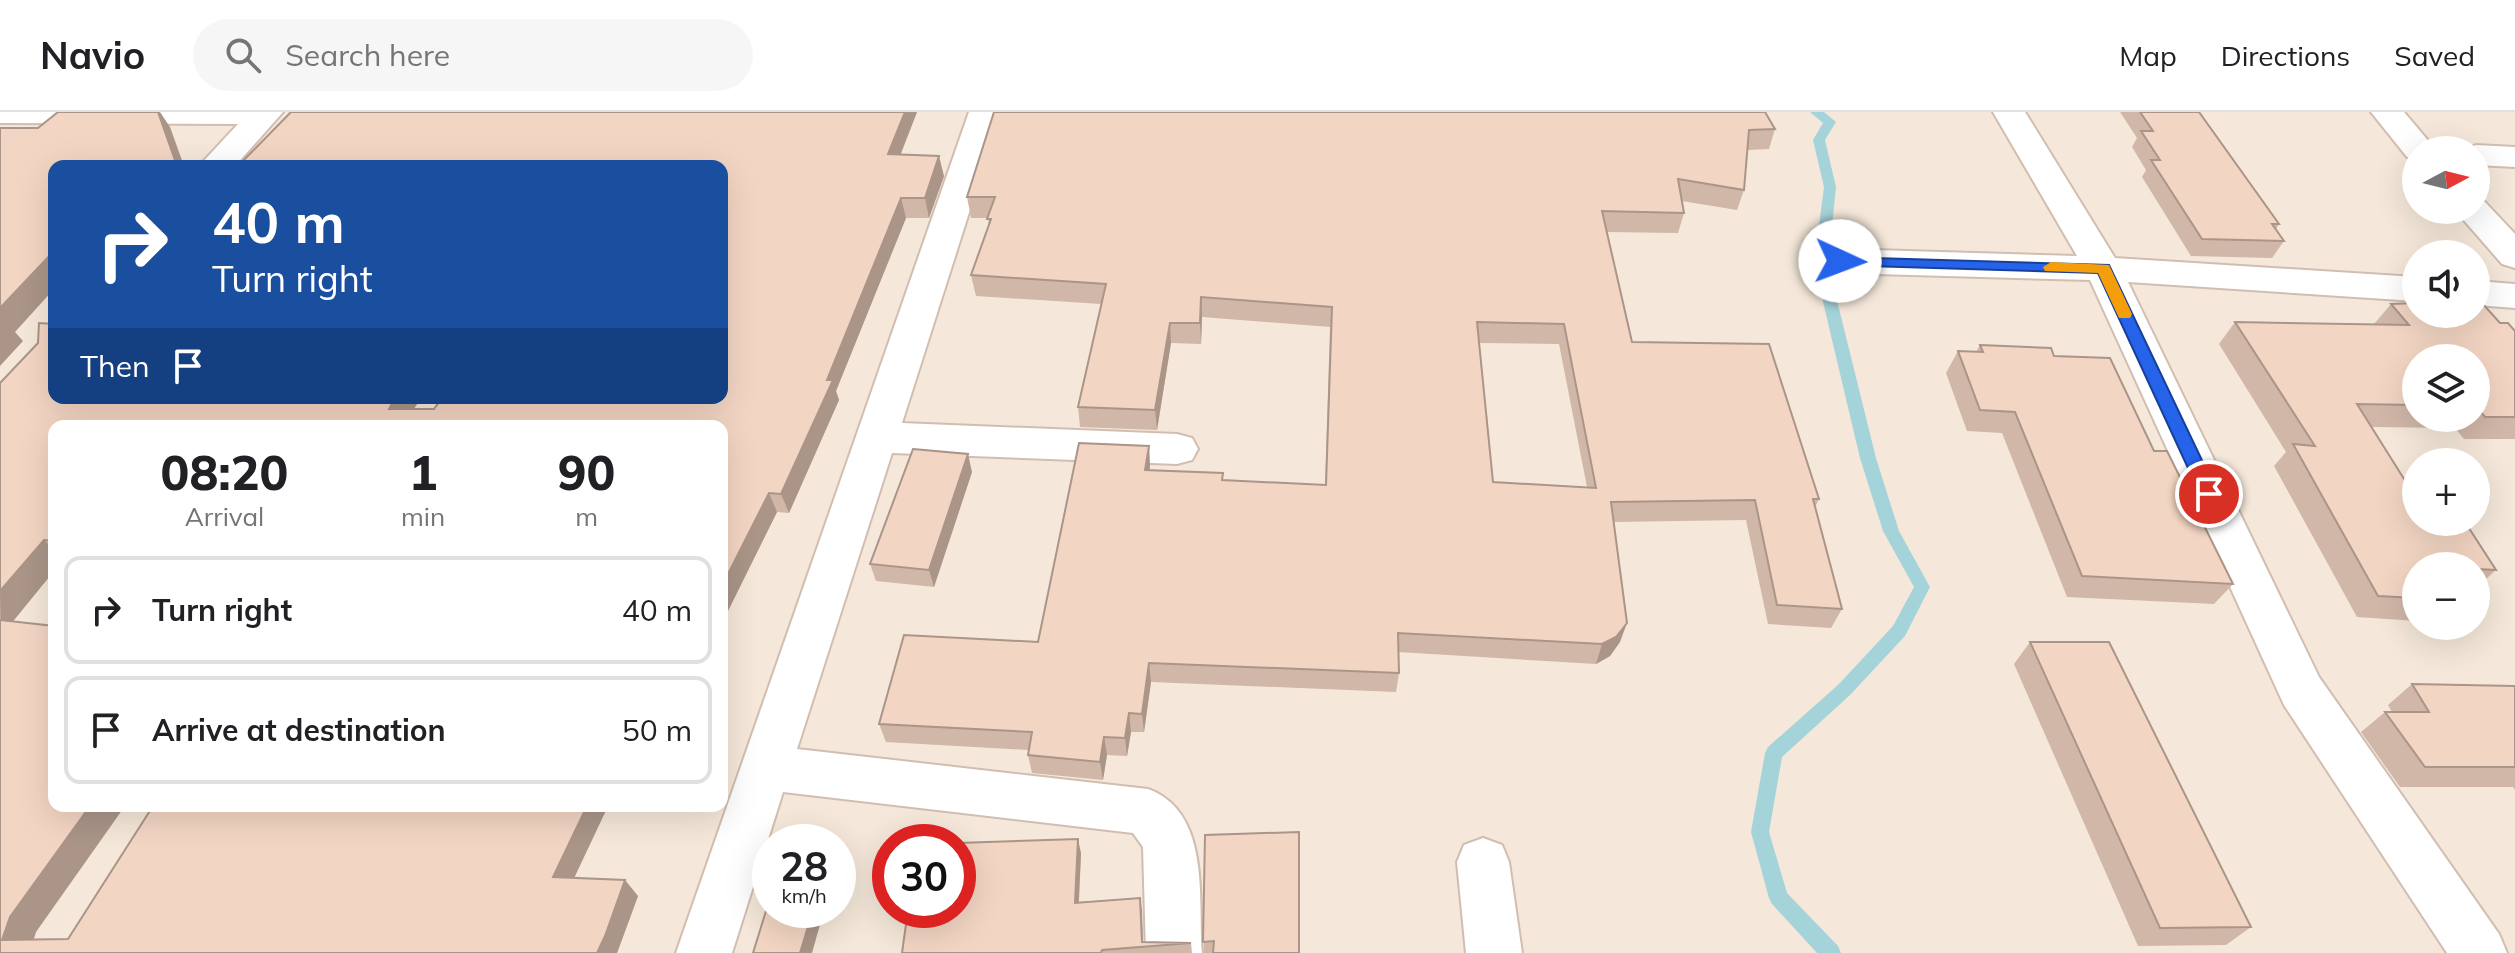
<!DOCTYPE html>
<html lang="en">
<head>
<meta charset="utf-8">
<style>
	:root { --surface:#fff; --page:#f6f6f6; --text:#202124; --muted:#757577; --line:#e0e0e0 }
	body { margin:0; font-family:Mulish,sans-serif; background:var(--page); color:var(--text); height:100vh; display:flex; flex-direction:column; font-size:30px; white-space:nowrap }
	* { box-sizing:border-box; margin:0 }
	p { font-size:26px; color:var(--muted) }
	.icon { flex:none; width:44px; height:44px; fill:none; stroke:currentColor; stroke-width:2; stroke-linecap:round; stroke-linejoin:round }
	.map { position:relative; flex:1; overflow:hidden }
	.side { position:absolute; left:48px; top:308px; width:680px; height:392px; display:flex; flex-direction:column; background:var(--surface); border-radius:16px; box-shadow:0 8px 32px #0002 }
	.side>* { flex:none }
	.hud { position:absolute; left:48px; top:48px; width:680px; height:244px; border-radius:16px; box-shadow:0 8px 32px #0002; background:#1a4fa0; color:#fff; overflow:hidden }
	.needle { width:52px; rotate:83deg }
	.buttons { position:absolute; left:2402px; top:24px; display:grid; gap:16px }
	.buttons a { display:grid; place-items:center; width:88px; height:88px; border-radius:50%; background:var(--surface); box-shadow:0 8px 32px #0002; font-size:40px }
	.speed { position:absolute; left:752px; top:712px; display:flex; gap:16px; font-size:40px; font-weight:700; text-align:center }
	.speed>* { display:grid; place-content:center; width:104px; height:104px; border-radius:50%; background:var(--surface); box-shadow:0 8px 32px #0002; line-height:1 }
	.speed small { font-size:20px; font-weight:400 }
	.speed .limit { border:12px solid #d22; background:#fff; color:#111 }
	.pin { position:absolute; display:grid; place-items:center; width:68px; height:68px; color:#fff; margin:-34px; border:4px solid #fff; border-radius:50%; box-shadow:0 2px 8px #0007 }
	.me { position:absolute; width:88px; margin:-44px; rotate:92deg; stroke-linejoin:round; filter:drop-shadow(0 0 6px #0008) }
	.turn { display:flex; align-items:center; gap:28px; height:168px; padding:0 32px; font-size:36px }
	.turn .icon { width:104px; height:104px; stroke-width:2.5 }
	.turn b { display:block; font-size:56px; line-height:68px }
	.then { display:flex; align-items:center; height:76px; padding:0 32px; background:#0003; gap:16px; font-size:30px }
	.eta { display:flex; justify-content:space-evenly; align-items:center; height:136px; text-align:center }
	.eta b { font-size:48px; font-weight:800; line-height:56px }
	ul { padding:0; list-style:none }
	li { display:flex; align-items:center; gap:24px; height:108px; margin:0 16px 12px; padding:0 16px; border:4px solid var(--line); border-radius:16px }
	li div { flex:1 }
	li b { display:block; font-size:30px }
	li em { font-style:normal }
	header { display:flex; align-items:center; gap:48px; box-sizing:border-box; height:112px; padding:0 40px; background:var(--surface); border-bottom:2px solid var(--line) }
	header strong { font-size:38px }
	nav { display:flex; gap:44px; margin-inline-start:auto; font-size:28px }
	.search { width:560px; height:72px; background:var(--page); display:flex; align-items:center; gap:20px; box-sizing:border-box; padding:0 28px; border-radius:44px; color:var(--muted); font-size:30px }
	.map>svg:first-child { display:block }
	.residential { fill:#f5e8da; fill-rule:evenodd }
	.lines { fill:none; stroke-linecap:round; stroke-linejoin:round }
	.stream { fill:#a5d3da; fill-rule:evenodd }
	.minor-casing { stroke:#d1beb0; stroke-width:4 }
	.minor { fill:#fff; fill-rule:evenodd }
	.wall { fill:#d1b7a8; fill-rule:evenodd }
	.shaded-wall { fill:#aa9588 }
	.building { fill:#f3d5c3; stroke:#aa9588; stroke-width:2; fill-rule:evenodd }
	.route { fill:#2563eb; stroke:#184099; stroke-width:2 }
	.slow { fill:#f59e0b }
</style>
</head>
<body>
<header>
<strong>Navio</strong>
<div class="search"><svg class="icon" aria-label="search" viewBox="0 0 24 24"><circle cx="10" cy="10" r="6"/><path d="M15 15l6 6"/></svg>Search here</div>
<nav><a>Map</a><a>Directions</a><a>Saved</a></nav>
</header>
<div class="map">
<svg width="2515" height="841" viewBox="0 0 2515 841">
	<rect width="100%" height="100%" fill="#fdf6ec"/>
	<path class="residential" d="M 0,0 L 2515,0 L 2515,841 L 0,841 ZM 2416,38 L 2476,38 L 2476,98 L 2416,98 ZM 54,54 L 722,54 L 722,286 L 54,286 ZM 2416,142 L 2476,142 L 2476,202 L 2416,202 ZM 2416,246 L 2476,246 L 2476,306 L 2416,306 ZM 54,314 L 722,314 L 722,694 L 54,694 ZM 2416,350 L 2476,350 L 2476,410 L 2416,410 ZM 2416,454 L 2476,454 L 2476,514 L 2416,514 ZM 770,730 L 838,730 L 838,798 L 770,798 ZM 890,730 L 958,730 L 958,798 L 890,798 Z"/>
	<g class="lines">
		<path class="stream" d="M 1810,0 L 1824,0 L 1836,10 L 1825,28 L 1836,75 L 1828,152 L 1876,346 L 1899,419 L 1930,475 L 1905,524 L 1850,583 L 1782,645 L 1769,720 L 1787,781 L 1838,834 L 1841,841 L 1817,841 L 1772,792 L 1769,786 L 1751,720 L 1765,641 L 1768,635 L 1838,573 L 1893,514 L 1914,475 L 1883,419 L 1860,346 L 1814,152 L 1824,75 L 1813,28 L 1823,11 Z"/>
		<g class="minor-casing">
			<path id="minor" d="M 0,0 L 283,0 L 235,54 L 199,54 L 238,12 L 0,11 Z
				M 969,0 L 1001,0 L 902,311 L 1177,322 L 1192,326 L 1198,337 L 1192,348 L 1177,352 L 892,341 L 797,637 L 1148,677 C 1211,700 1198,786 1202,841 L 1146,841 L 1143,735 L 1133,721 L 783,680 L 732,841 L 676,841 Z
				M 1993,0 L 2025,0 L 2115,146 L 2416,165 L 2416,189 L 2128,170 L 2319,565 L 2499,822 L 2507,841 L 2447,841 L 2284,593 L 2090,168 L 1840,161 L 1827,157 L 1822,149 L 1827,141 L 1840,137 L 2077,144 Z
				M 2371,0 L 2404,0 L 2436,38 L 2416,38 L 2416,47 L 2407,45 Z
				M 2476,33 L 2515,35 L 2515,55 L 2476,53 L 2476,38 L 2463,38 Z
				M 2476,88 L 2485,90 L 2515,122 L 2515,156 L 2502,152 L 2455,98 L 2476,98 Z
				M 2476,169 L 2515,172 L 2515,196 L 2476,193 Z
				M 1483,726 L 1502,733 L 1509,750 L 1522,841 L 1466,841 L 1457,750 L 1464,733 Z"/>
		</g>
		<use href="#minor" class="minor"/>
	</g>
	<path class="wall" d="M 291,0 L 917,0 L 901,42 L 944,64 L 929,106 L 906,106 L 836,279 L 839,288 L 789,401 L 777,400 L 722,511 L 722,314 L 54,314 L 54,459 L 13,509 L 36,820 L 33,828 L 68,827 L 153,694 L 608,694 L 574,766 L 638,784 L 617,841 L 0,841 L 0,271 L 414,297 L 434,297 L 722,286 L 722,54 Z
		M 994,0 L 1775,17 L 1769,37 L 1747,38 L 1744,78 L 1737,98 L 1682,89 L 1684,101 L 1678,121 L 1607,120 L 1632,230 L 1819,387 L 1815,395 L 1842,497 L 1831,516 L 1768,512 L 1746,408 L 1614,410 L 1620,530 L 1610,544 L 1596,552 L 1398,540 L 1399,561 L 1396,580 L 1151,570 L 1144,620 L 1131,620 L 1127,644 L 1107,643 L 1103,668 L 1032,661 L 1028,643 L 1029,638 L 886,630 L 879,612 L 1038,530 L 1149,334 L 1150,358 L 1223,361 L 1223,368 L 1325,373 L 1330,215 L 1202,205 L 1201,232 L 1171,231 L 1157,318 L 1080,315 L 1078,295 L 1101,192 L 976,184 L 971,163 L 989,115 L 988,106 L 971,106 L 967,85 ZM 1479,231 L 1559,232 L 1587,375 L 1493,370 Z
		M 2120,0 L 2199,0 L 2279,112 L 2276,117 L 2284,129 L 2272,146 L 2191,144 L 2142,65 L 2146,58 L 2132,35 L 2137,26 Z
		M 2391,192 L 2500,211 L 2515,219 L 2515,327 L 2464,327 L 2455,316 L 2371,315 L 2416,410 L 2496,458 L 2476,476 L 2476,454 L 2416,454 L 2416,509 L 2357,505 L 2274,354 L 2286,340 L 2219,232 L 2235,210 L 2374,212 ZM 2416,246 L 2476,246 L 2476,306 L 2416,306 Z
		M 1980,233 L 2054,244 L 2154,339 L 2233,472 L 2214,492 L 2067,485 L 2002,321 L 1967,319 L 1946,261 L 1958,239 L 1976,240 Z
		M 972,360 L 934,475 L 876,469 L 870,452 Z
		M 2030,530 L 2251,815 L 2226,833 L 2138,834 L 2014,552 Z
		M 2412,572 L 2515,574 L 2515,678 L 2513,675 L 2400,675 L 2361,620 L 2385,600 L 2392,600 L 2388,593 Z
		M 1205,723 L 1299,841 L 1204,841 Z
		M 1081,741 L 1079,790 L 1140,786 L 1143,830 L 1191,831 L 1192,841 L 902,841 Z"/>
	<path class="shaded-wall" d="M 158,0 L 160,0 L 170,15 L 184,54 L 177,54 Z
		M 905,0 L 917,0 L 893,61 L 888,42 Z
		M 939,44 L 944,64 L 929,106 L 925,86 Z
		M 901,86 L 906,106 L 836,279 L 839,288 L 789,401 L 781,382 Z
		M 54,139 L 54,177 L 15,220 L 23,229 L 0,254 L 0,196 Z
		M 1201,185 L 1202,205 L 1201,232 L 1200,211 Z
		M 1170,211 L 1171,231 L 1157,318 L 1155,298 Z
		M 395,286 L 421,286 L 403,314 L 389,297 Z
		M 1149,334 L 1150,354 L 1146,378 L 1145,358 Z
		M 968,342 L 972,360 L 934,475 L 929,458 Z
		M 769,381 L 777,400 L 722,511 L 722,474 Z
		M 44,428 L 54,438 L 54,459 L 1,524 L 0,479 Z
		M 1627,511 L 1620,530 L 1610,544 L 1596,552 L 1602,532 Z
		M 1149,551 L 1151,570 L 1144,620 L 1142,602 Z
		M 1129,601 L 1131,620 L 1127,644 L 1125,626 Z
		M 1104,625 L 1107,643 L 1103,668 L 1100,650 Z
		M 90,694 L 125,694 L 36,820 L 29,841 L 2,828 L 10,805 Z
		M 587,694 L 608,694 L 567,781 L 553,765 Z
		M 1078,727 L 1081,741 L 1078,804 L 1075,791 Z
		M 625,768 L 638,784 L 617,841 L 597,841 Z
		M 1140,786 L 1142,799 L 1143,835 Z
		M 813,798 L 821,798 L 823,802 L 812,841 L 800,841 Z"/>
	<path class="building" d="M 58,0 L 158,0 L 177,54 L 54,54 L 54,139 L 0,196 L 0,16 L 38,16 Z
		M 291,0 L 905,0 L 888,42 L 939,44 L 925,86 L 901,86 L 827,268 L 833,268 L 781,382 L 769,381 L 722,474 L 722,314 L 54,314 L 54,429 L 44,428 L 0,479 L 0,271 L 38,231 L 39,211 L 54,212 L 54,286 L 395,286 L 389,297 L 434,297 L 442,286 L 722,286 L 722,54 L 238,54 Z
		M 994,0 L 1765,0 L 1775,17 L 1749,18 L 1744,78 L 1678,67 L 1684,101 L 1602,99 L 1632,230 L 1769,232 L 1819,387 L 1813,387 L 1842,497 L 1777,493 L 1755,388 L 1611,390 L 1627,511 L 1616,525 L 1602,532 L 1398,521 L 1399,561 L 1149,551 L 1142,602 L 1129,601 L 1125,626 L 1104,625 L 1100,650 L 1028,643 L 1032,620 L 879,612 L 904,523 L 1038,530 L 1079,331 L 1149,334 L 1145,358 L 1223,361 L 1222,368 L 1326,373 L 1332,195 L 1201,185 L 1200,211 L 1170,211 L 1155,298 L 1078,295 L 1106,172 L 971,163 L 991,107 L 987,107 L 995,85 L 967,85 ZM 1477,210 L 1564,212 L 1596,376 L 1493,370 Z
		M 2140,0 L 2199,0 L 2279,112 L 2272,112 L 2284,129 L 2202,127 L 2151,48 L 2160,48 L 2141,19 L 2153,19 Z
		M 2416,191 L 2416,202 L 2476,202 L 2476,191 L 2482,191 L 2500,211 L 2508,211 L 2515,219 L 2515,305 L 2485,305 L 2476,294 L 2476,246 L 2416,246 L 2416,293 L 2357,292 L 2416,386 L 2416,410 L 2465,410 L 2496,458 L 2476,457 L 2476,454 L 2416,454 L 2416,486 L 2378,484 L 2293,332 L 2315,334 L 2235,210 L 2409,213 L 2391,192 Z
		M 1980,233 L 2051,236 L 2054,244 L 2110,246 L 2154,339 L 2167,339 L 2233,472 L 2082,464 L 2015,300 L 1980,298 L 1958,239 L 1983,240 Z
		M 913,337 L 968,342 L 929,458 L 870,452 Z
		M 0,508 L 54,514 L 54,694 L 90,694 L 10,805 L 2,828 L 68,827 L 153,694 L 587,694 L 553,765 L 625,768 L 605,824 L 597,841 L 0,841 Z
		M 2030,530 L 2109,530 L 2251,815 L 2160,816 Z
		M 2412,572 L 2515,574 L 2515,655 L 2425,655 L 2385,600 L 2429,600 Z
		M 1299,720 L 1299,841 L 1213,841 L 1214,829 L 1203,830 L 1205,723 Z
		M 1078,727 L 1075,791 L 1140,786 L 1142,830 L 1191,831 L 1102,838 L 1101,841 L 902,841 L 908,798 L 958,798 L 958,731 Z
		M 770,786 L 770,798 L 813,798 L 800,841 L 753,841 Z"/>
	<path class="route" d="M 1840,145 L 2109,153 L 2218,382 L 2215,386 L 2209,388 L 2200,382 L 2098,161 L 1835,153 L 1835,146 Z"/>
	<path class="slow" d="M 2051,150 L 2109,153 L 2132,202 L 2130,206 L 2119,206 L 2098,161 L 2045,159 L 2043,155 Z"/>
</svg>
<div class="buttons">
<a><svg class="needle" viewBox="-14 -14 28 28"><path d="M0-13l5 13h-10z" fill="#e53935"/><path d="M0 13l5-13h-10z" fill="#757577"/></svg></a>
<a><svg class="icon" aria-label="sound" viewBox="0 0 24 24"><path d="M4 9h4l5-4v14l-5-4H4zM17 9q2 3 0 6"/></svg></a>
<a><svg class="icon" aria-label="layers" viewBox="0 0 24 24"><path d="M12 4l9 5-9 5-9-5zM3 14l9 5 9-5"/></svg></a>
<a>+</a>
<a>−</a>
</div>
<div class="speed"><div>28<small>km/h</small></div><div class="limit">30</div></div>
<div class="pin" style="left:2209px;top:382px;background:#d93025"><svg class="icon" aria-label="arrive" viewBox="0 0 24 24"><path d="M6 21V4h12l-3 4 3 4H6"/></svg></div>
<svg class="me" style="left:1840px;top:149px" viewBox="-20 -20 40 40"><circle r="19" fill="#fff"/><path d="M0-13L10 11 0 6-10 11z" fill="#2563eb"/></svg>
<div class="hud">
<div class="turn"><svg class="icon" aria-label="right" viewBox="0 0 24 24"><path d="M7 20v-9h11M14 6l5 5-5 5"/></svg><div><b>40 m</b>Turn right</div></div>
<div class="then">Then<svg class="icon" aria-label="arrive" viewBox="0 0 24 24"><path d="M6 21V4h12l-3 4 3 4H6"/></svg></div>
</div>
<section class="side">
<div class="eta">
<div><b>08:20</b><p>Arrival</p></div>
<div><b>1</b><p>min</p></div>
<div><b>90</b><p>m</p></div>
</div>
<ul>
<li><svg class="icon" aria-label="right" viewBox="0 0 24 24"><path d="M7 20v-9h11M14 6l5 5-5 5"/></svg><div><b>Turn right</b></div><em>40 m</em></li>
<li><svg class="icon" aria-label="arrive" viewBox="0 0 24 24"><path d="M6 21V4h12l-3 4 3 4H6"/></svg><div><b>Arrive at destination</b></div><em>50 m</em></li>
</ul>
</section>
</div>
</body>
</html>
